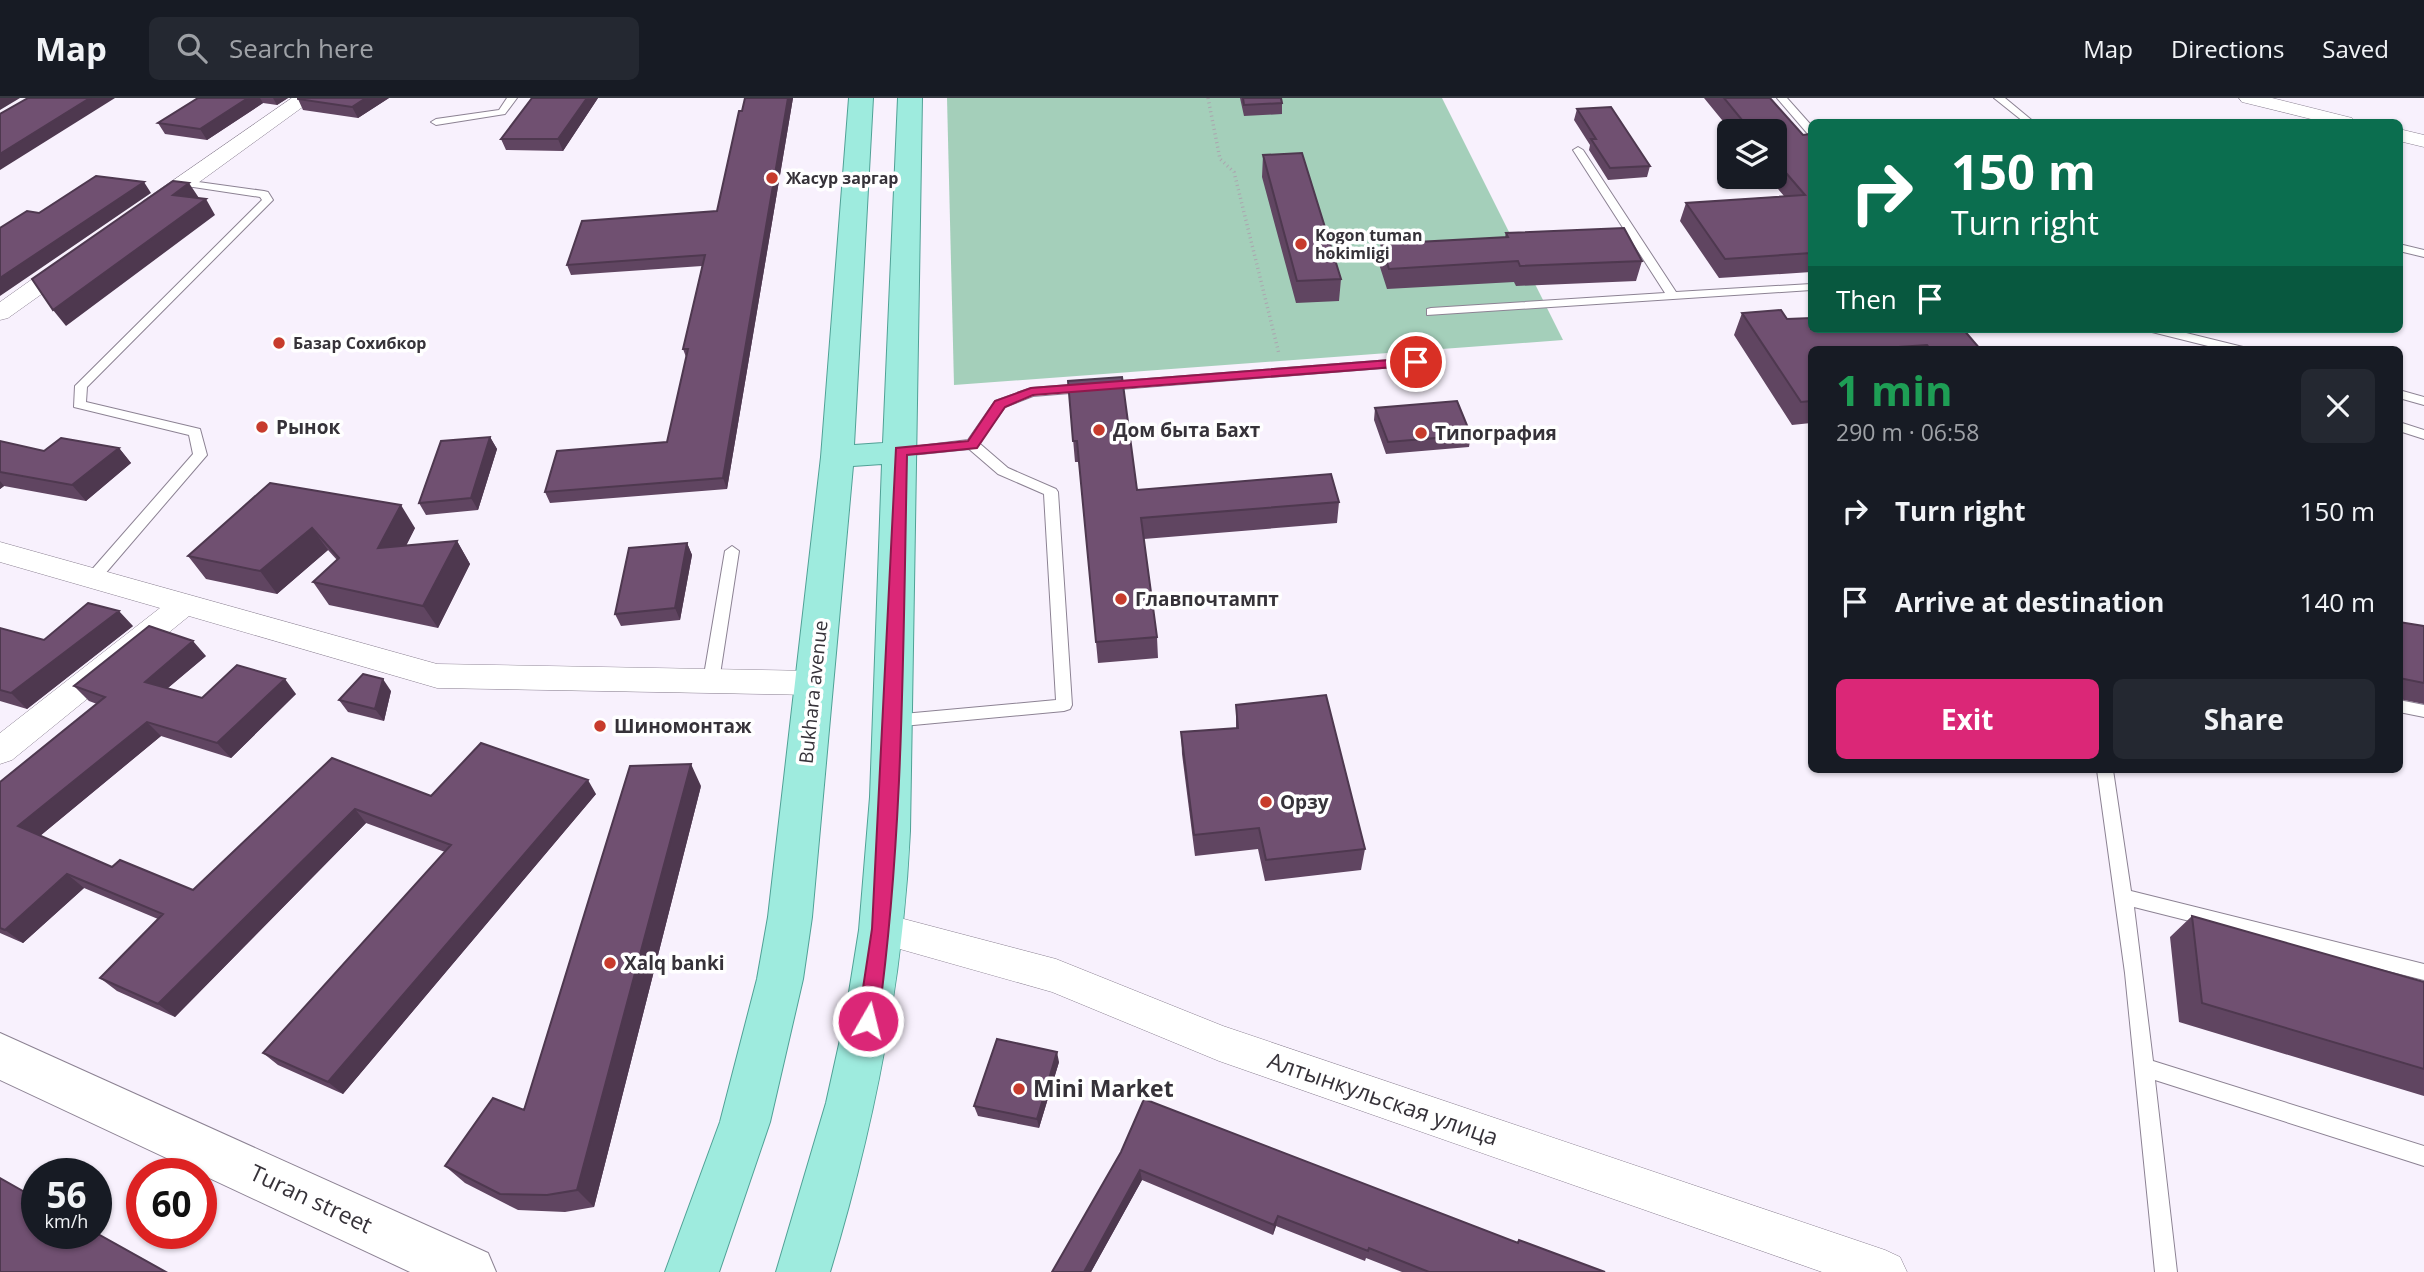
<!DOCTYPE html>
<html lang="en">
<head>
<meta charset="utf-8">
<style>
	:root { --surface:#171b24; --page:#242831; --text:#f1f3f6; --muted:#9ea1a6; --line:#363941; --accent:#db2777 }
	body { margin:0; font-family:"Open Sans",sans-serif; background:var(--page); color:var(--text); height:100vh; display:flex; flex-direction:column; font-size:26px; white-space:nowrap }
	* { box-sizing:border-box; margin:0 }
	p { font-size:23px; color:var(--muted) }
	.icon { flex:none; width:38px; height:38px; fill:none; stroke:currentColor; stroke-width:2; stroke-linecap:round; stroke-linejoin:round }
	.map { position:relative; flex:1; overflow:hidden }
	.side { position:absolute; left:1808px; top:248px; width:595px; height:427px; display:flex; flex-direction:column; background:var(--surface); border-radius:10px; box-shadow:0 2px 5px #0004 }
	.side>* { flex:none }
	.top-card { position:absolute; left:1808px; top:21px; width:595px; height:214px; border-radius:10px; box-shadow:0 2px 5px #0004; background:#0b6e4f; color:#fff; overflow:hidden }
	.fabs { position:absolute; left:1717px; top:21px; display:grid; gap:14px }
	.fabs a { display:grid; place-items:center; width:70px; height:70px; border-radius:10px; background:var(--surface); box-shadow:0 2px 5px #0004; font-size:35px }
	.speed { position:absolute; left:21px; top:1060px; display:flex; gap:14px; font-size:35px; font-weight:700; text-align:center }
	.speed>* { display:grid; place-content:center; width:91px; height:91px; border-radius:50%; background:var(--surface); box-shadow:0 2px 5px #0004; line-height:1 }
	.speed small { font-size:18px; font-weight:400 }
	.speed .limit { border:10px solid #d22; background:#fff; color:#111 }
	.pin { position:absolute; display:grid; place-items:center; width:60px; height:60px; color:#fff; margin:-30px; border:4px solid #fff; border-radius:50%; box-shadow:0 2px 7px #0007 }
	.me { position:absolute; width:77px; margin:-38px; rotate:8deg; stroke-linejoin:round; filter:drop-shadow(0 0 5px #0008) }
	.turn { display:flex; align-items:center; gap:24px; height:147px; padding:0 28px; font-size:32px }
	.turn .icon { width:91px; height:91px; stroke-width:2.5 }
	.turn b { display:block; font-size:49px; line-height:60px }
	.then { display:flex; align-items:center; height:66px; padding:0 28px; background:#0003; gap:14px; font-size:26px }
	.round { display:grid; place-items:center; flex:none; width:74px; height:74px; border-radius:10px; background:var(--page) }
	.summary { display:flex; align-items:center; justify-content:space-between; height:119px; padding:0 28px }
	h1 { font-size:42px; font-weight:700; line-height:52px; color:#1e9e55 }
	.cta { display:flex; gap:14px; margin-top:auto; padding:14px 28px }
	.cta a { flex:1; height:80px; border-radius:10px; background:var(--accent); color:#fff; font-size:28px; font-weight:700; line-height:80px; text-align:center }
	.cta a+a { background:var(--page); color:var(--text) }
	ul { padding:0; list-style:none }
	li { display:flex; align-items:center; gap:21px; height:91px; padding:0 28px }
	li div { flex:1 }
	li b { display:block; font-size:26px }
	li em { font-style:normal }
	header { display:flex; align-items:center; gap:42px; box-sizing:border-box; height:98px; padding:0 35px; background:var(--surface); border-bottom:2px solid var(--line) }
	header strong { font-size:33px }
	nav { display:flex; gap:38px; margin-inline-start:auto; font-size:24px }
	.search { width:490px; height:63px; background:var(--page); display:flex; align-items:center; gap:18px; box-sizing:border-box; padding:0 24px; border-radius:10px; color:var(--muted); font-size:26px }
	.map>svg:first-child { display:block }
	.green { fill:#a4cfba }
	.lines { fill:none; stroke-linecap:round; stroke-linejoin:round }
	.service-casing { stroke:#8c8293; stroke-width:2 }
	.minor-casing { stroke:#8c8293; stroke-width:1 }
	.tertiary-casing { stroke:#8c8293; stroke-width:2 }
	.primary-casing { stroke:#50a196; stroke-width:2 }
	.path { stroke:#aba5af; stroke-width:3.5; stroke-dasharray:1 3.5; stroke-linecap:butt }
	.service { fill:#fff; fill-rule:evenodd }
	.minor { fill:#fff; fill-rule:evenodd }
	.tertiary { fill:#fff; fill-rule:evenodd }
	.primary { fill:#9eebde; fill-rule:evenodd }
	.wall { fill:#604561 }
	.shaded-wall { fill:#4e384f }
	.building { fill:#705071; stroke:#4e384f; stroke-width:2 }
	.route { fill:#db2777; stroke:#8e194d; stroke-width:2 }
	.poi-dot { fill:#c73b2c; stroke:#fff; stroke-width:2.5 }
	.labels { text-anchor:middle; stroke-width:7; stroke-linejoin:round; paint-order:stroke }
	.far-poi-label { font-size:16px; font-weight:bold; fill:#363239; stroke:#fff; text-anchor:start }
	.poi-label { font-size:19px; font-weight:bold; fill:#363239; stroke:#fff; text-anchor:start }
	.street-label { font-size:19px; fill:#363239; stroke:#fff }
	.near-poi-label { font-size:23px; font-weight:bold; fill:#363239; stroke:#fff; text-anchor:start }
	.near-street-label { font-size:23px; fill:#363239; stroke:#fff }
</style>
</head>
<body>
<header>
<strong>Map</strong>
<div class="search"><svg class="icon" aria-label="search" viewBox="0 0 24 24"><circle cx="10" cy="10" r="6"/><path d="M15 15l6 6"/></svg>Search here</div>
<nav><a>Map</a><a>Directions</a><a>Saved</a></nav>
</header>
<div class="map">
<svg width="2424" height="1174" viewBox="0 0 2424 1174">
	<rect width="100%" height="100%" fill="#f8f1fd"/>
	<path class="green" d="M 947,0 L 1442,0 L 1563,242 L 954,287 Z"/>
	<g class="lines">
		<g class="service-casing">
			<path id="service" d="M 507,0 L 517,0 L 505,16 L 436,27 L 431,24 L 436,21 L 499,12 Z
				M 1777,0 L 1787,0 L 1811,27 L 1811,36 L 1807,35 Z
				M 1994,0 L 2005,0 L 2034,24 L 2024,24 Z
				M 1578,49 L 1583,52 L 1676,194 L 1811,186 L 1811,192 L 1427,217 L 1427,211 L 1431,210 L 1665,195 L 1573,52 Z
				M 184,82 L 264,93 L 268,94 L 273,102 L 87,289 L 86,304 L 200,331 L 207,357 L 98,484 L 88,484 L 86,480 L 88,476 L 193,356 L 189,337 L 74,309 L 75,288 L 262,102 L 260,99 L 180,87 L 180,83 Z
				M 2399,146 L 2424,152 L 2424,159 L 2399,153 Z
				M 2150,231 L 2170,231 L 2243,249 L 2245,252 L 2224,252 L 2152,234 Z
				M 1416,260 L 1422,264 L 1420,267 L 1033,298 L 1005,309 L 979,345 L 1008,370 L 1056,391 L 1058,394 L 1072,607 L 1070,611 L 1064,613 L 892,629 L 886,627 L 884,623 L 886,619 L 892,617 L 1056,602 L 1044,396 L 998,376 L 969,351 L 901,358 L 896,357 L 896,351 L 968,342 L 995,303 L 1031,290 Z
				M 2399,292 L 2424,299 L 2424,307 L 2399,300 Z
				M 2399,324 L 2424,332 L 2424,341 L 2399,333 Z
				M 732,448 L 739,453 L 719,583 L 711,589 L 703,583 L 725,453 Z
				M 2399,602 L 2424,607 L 2424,619 L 2399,614 Z
				M 2097,672 L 2113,672 L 2131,793 L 2424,866 L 2424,882 L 2134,809 L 2153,963 L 2424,1048 L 2424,1068 L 2155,982 L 2177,1174 L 2155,1174 L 2125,875 Z"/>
		</g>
		<g class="minor-casing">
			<path id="minor" d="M 292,0 L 315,0 L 158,114 L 142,114 L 139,109 L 142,104 Z
				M 2239,0 L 2272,0 L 2352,20 L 2355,24 L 2323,24 L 2242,4 Z
				M 2399,31 L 2424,37 L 2424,49 L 2399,43 Z
				M 73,156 L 81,158 L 84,163 L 81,168 L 8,220 L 0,222 L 0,204 L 65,158 Z
				M 0,444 L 437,566 L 814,573 L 825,577 L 830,585 L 825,593 L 814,597 L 437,590 L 189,518 L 12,662 L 0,666 L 0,635 L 160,510 L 0,464 Z
				M 881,815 L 1056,861 L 1223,928 L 1885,1152 L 1900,1159 L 1907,1174 L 1822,1174 L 1219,963 L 1052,894 L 868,842 L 863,831 L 868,820 Z"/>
		</g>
		<g class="tertiary-casing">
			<path id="tertiary" d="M 0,935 L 488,1155 L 496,1174 L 410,1174 L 0,982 Z"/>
		</g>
		<g class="primary-casing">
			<path id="primary" d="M 849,0 L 873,0 L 854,347 L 883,345 L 898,0 L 922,0 L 910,733 C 903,884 874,1029 830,1174 L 776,1174 L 826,1005 L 845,919 L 859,832 L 870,699 L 882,366 L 853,368 L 812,819 L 803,881 L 770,1024 L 719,1174 L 665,1174 L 720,1024 L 757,881 L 768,819 L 821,359 Z"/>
		</g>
		<path class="path" d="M 1208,0 L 1220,61 L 1234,74 L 1279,256"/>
		<use href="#service" class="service"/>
		<use href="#minor" class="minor"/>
		<use href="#tertiary" class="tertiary"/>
		<use href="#primary" class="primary"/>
	</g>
	<path class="wall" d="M 198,0 L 288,0 L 277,7 L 263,5 L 207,42 L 165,36 L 158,25 Z
		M 389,0 L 358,20 L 303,12 L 298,1 Z
		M 532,0 L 598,0 L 563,53 L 506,52 L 501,41 Z
		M 745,0 L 793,0 L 727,391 L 550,405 L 545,394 L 667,344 L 686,259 L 683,251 L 702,168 L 571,177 L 567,167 L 717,113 Z
		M 1240,0 L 1281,0 L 1282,5 L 1282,16 L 1244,18 Z
		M 1704,0 L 1770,0 L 1803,37 L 1811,36 L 1811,174 L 1719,180 L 1680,123 L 1686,105 L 1784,98 L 1768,79 L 1774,79 L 1774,33 L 1731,33 Z
		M 1577,11 L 1650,68 L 1647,79 L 1608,82 L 1589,52 L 1590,47 L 1574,22 Z
		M 1263,57 L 1341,181 L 1339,203 L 1296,205 L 1262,79 Z
		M 1506,135 L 1642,163 L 1636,183 L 1516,188 L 1514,184 L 1387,191 L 1379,166 L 1381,146 L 1505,139 Z
		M 1742,215 L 1787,221 L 1981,252 L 1811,252 L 1811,325 L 1792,327 L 1734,237 Z
		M 1068,283 L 1137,392 L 1339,404 L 1337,425 L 1144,441 L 1157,539 L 1158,560 L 1098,565 L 1079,364 L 1075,364 Z
		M 1375,310 L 1471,337 L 1469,349 L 1386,356 L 1374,322 Z
		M 490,339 L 497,351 L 478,412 L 426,417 L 419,405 Z
		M 0,343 L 44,353 L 119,350 L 131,365 L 86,403 L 4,388 L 0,391 Z
		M 270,385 L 415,430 L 406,448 L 457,443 L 470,466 L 438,530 L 329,507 L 313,484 L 337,462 L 328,452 L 277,496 L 206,481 L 188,458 Z
		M 687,445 L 692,457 L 680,522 L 621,528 L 615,516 Z
		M 2399,524 L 2424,528 L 2424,606 L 2399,601 Z
		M 133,528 L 27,611 L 0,603 L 0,530 L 44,542 Z
		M 206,558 L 168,590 L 202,600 L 296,596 L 231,660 L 161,638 L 40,738 L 112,769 L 193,792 L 332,660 L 431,698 L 596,696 L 343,996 L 278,967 L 263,955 L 445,754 L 366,725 L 175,919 L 117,893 L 100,880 L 158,821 L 84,790 L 23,845 L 0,835 L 0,684 L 97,606 L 89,603 L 74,588 Z
		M 391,593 L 384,623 L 348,614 L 339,602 Z
		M 1236,607 L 1365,751 L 1361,772 L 1265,783 L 1258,751 L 1195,758 L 1182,656 L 1181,634 L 1236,630 Z
		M 701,688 L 594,1109 L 565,1114 L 518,1112 L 465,1085 L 445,1068 L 524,1012 Z
		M 2192,818 L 2424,884 L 2424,998 L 2179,924 L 2170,839 Z
		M 1059,964 L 1039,1030 L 978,1018 L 974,1008 Z
		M 1121,1054 L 1517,1145 L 1519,1142 L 1605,1174 L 1402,1174 L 1366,1160 L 1365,1163 L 1276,1128 L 1273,1137 L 1142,1082 L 1091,1174 L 1052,1174 Z"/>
	<path class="shaded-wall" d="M 0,0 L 20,0 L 0,12 Z
		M 90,0 L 115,0 L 0,72 L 0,56 Z
		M 248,0 L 260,0 L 263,5 L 207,42 L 200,31 Z
		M 273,0 L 288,0 L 277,7 Z
		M 366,0 L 389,0 L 358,20 L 352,9 Z
		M 587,0 L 598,0 L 563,53 L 558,41 Z
		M 788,0 L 793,0 L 727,391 L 723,380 Z
		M 144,84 L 151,95 L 0,198 L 0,180 Z
		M 189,85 L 199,100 L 173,97 Z
		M 206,101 L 215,117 L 66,228 L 53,212 Z
		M 490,339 L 497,351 L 478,412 L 471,400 Z
		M 119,350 L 131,365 L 86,403 L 72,387 Z
		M 0,383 L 4,388 L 0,391 Z
		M 401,407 L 415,430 L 393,473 L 378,450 Z
		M 312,430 L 328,452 L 277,496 L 260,473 Z
		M 457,443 L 470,466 L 438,530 L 423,508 Z
		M 687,445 L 692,457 L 680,522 L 675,510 Z
		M 119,513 L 133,528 L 27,611 L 11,595 Z
		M 193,543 L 206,558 L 158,598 L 145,584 Z
		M 285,581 L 296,596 L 231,660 L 217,645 Z
		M 383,581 L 391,593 L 384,623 L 375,611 Z
		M 147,624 L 161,638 L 35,742 L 18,728 Z
		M 691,666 L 701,688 L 594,1109 L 577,1092 Z
		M 588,682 L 596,696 L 343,996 L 328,984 Z
		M 355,711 L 366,725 L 175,919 L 158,906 Z
		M 67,776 L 84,790 L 23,845 L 5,832 Z
		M 1057,954 L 1059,964 L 1039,1030 L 1037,1021 Z
		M 1140,1072 L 1142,1082 L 1091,1174 L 1084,1174 Z
		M 1278,1118 L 1276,1128 L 1273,1137 L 1274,1127 Z"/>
	<path class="building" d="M 28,0 L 90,0 L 0,56 L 0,16 Z
		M 198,0 L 248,0 L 200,31 L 158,25 Z
		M 298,0 L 366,0 L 352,9 L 298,1 Z
		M 532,0 L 587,0 L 558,41 L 501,41 Z
		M 745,0 L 788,0 L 723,380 L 545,394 L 557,353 L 667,344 L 688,251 L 683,251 L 705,157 L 567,167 L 582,123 L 717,113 L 739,13 L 742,13 Z
		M 1243,0 L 1281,0 L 1282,5 L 1244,7 Z
		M 1724,0 L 1770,0 L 1803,37 L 1811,36 L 1811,155 L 1725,161 L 1686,105 L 1805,97 L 1774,61 L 1774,33 L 1751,33 Z
		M 1611,9 L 1650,68 L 1610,70 L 1591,41 L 1596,41 L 1577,11 Z
		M 1302,55 L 1341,181 L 1297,183 L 1263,57 Z
		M 96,78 L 144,84 L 0,180 L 0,130 L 27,113 L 39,115 Z
		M 173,83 L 189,85 L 173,97 L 206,101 L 53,212 L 32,181 Z
		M 1624,130 L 1642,163 L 1520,168 L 1518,163 L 1389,171 L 1381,146 L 1508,139 L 1506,135 Z
		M 1781,212 L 1787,221 L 1811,220 L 1811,231 L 1963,231 L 1981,252 L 1931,252 L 1927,247 L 1854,252 L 1811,252 L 1811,303 L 1801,304 L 1742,215 Z
		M 1122,279 L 1137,392 L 1331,376 L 1339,404 L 1141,420 L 1157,539 L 1096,544 L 1077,343 L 1073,343 L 1068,283 Z
		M 1457,303 L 1471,337 L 1388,344 L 1375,310 Z
		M 490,339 L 471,400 L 419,405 L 441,343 Z
		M 61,340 L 119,350 L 72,387 L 0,374 L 0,343 L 44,353 Z
		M 270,385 L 401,407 L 378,450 L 457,443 L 423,508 L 313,484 L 339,460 L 312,430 L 260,473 L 188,458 Z
		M 687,445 L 675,510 L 615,516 L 629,450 Z
		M 88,505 L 119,513 L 11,595 L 0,592 L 0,530 L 44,542 Z
		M 2399,524 L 2424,528 L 2424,585 L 2399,580 Z
		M 149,528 L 193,543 L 145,584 L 202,600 L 237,567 L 285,581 L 217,645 L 147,624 L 18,728 L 112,769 L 120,762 L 193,792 L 332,660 L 431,698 L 481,645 L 588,682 L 328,984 L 263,955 L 451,747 L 355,711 L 158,906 L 100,880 L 163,816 L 67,776 L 5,832 L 0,830 L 0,684 L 105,599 L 74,588 Z
		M 363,576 L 383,581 L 375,611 L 339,602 Z
		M 1326,597 L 1365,751 L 1266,762 L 1259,730 L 1194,737 L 1181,634 L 1238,630 L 1236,607 Z
		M 691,666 L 577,1092 L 547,1097 L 500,1096 L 445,1068 L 493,1000 L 524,1012 L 630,668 Z
		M 2192,818 L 2424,884 L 2424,971 L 2202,905 Z
		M 997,941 L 1057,954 L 1037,1021 L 974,1008 Z
		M 1144,1001 L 1518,1145 L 1519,1142 L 1605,1174 L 1429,1174 L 1369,1150 L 1368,1153 L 1278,1118 L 1274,1127 L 1140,1072 L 1084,1174 L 1052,1174 L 1121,1054 Z
		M 0,1080 L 37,1101 L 37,1136 L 96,1136 L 96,1135 L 166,1174 L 0,1174 Z"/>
	<path class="route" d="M 1416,260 L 1422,264 L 1420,267 L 1033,297 L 1005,309 L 977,350 L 907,357 C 903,546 904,736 878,923 L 875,929 L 868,932 L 861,929 L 858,923 L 872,831 L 896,350 L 968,343 L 995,303 L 1031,290 Z"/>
	<g class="poi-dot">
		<circle cx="772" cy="80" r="7"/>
		<circle cx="1301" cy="146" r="7"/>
		<circle cx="279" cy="245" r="7"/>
		<circle cx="262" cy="329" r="7"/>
		<circle cx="1099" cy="332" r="7"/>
		<circle cx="1421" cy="335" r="7"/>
		<circle cx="1121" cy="501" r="7"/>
		<circle cx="600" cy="628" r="7"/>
		<circle cx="1266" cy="704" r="7"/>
		<circle cx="610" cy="865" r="7"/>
		<circle cx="1019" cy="991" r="7"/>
	</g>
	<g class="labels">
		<g class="far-poi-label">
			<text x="786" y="86">Жасур заргар</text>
			<text x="1315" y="143">Kogon tuman<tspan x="1315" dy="18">hokimligi</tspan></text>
			<text x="293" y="251">Базар Сохибкор</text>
		</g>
		<g class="poi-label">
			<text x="276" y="336">Рынок</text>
			<text x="1113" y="339">Дом быта Бахт</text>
			<text x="1435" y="342">Типография</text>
			<text x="1135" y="508">Главпочтампт</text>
			<text x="614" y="635">Шиномонтаж</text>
			<text x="1280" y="711">Орзу</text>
			<text x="624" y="872">Xalq banki</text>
		</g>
		<g class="street-label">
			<text transform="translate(813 594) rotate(-84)" y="7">Bukhara avenue</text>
		</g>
		<g class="near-poi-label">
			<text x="1033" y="999">Mini Market</text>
		</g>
		<g class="near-street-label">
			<text transform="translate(1383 1001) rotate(19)" y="8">Алтынкульская улица</text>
			<text transform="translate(311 1101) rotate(25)" y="8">Turan street</text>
		</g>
	</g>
</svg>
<div class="fabs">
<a><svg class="icon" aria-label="layers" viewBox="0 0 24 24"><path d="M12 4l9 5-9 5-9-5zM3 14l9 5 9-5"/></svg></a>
</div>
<div class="speed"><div>56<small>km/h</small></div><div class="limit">60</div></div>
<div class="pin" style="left:1416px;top:264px;background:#d93025"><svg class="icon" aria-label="arrive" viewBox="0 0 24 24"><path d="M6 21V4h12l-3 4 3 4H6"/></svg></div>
<svg class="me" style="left:868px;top:923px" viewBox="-20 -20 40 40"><circle r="17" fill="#db2777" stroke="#fff" stroke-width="3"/><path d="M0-11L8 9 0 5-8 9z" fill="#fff"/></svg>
<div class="top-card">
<div class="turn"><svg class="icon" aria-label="right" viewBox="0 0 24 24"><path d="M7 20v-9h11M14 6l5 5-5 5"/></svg><div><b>150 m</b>Turn right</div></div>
<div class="then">Then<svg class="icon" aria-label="arrive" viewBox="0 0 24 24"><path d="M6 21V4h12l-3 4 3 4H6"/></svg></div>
</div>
<section class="side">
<div class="summary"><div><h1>1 min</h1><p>290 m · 06:58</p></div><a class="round"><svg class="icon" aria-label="close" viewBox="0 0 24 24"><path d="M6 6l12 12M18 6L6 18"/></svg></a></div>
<ul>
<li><svg class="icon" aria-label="right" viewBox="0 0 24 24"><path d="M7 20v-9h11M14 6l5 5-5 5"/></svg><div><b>Turn right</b></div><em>150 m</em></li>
<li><svg class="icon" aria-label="arrive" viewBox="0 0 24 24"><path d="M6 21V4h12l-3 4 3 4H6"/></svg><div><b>Arrive at destination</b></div><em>140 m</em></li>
</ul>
<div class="cta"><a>Exit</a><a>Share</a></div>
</section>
</div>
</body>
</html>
